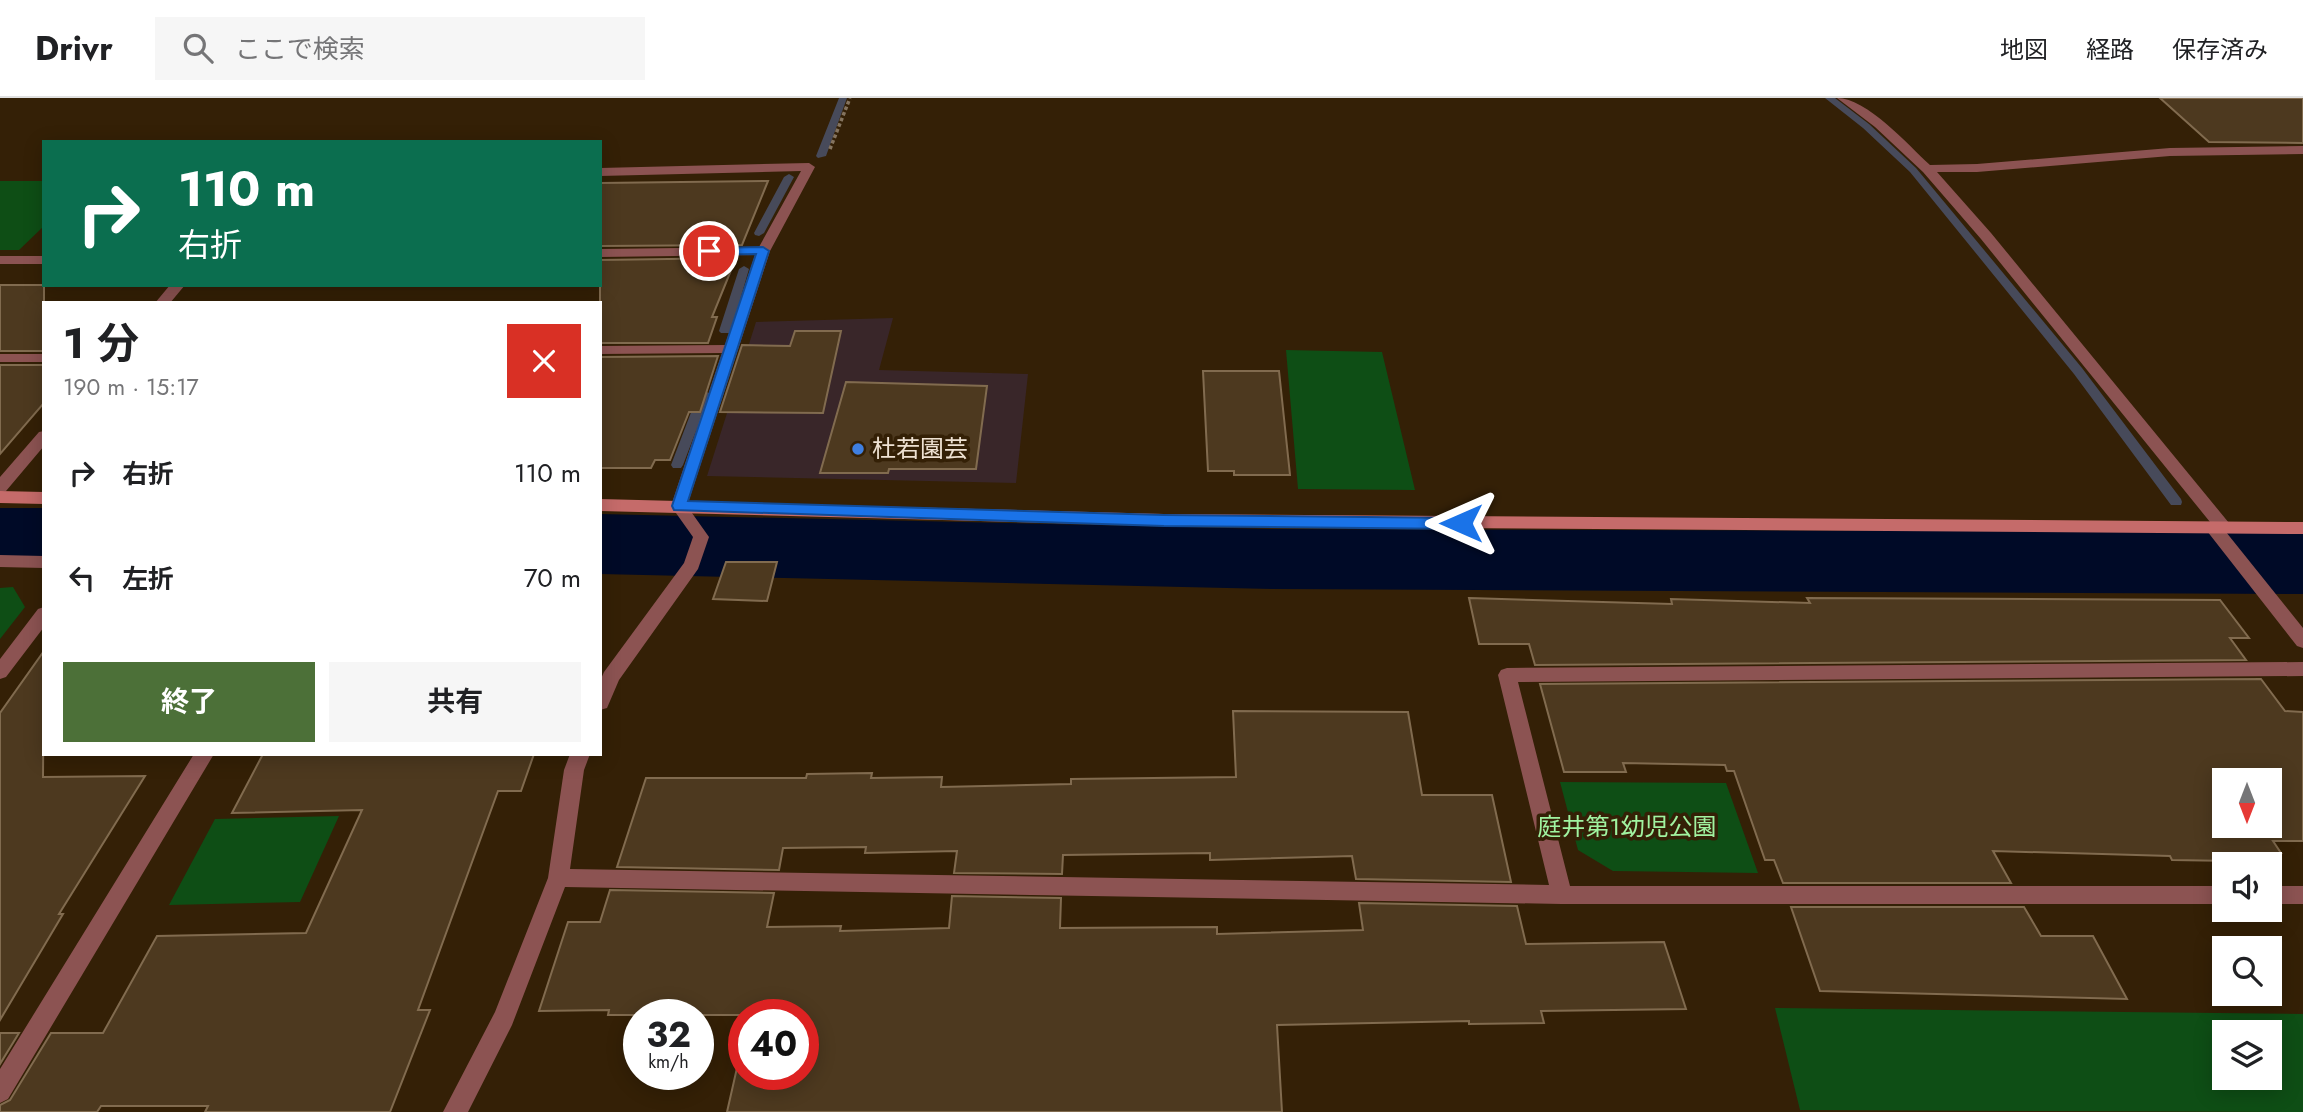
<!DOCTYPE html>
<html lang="ja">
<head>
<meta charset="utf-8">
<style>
	:root { --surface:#fff; --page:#f6f6f6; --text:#202124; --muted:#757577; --line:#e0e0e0; --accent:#4c7038 }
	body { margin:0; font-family:Jost,"Noto Sans JP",sans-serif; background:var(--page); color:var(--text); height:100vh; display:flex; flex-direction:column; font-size:26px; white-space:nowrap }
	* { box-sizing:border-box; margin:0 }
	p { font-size:23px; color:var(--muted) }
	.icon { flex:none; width:38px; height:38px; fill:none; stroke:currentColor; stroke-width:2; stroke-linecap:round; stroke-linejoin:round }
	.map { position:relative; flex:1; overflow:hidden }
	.drawer { position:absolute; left:42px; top:203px; width:560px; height:455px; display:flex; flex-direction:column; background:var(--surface); border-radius:0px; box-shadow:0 4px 18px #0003 }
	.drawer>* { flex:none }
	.banner { position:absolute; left:42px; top:42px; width:560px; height:147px; border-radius:0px; box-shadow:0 4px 18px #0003; background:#0b6e4f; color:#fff; overflow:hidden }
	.needle { width:46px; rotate:180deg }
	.buttons { position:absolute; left:2212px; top:670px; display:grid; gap:14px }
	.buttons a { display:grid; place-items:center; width:70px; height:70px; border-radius:0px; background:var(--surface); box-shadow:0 4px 18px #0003; font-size:35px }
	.speed { position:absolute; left:623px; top:901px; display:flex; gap:14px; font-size:35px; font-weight:700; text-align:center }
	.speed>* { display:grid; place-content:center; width:91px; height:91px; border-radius:50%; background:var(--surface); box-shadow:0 4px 18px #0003; line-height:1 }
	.speed small { font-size:18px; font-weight:400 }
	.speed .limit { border:10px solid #d22; background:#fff; color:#111 }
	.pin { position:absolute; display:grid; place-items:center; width:60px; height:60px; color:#fff; margin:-30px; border:4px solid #fff; border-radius:50%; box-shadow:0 2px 7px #0007 }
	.me { position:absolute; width:77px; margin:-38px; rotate:270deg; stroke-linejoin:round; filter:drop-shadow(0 0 5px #0008) }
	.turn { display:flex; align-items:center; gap:24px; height:147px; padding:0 21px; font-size:32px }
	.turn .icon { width:91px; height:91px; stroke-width:2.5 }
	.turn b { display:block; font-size:49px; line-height:60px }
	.round { display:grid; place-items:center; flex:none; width:74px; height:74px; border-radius:0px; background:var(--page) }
	.overview { display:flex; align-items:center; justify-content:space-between; height:119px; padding:0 21px }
	h1 { font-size:42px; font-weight:700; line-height:52px }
	.action { display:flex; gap:14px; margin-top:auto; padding:14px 21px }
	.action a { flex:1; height:80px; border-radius:0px; background:var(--accent); color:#fff; font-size:28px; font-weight:700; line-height:80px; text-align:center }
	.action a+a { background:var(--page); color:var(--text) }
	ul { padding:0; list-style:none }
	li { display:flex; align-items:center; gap:21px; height:105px; padding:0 21px }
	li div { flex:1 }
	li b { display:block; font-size:26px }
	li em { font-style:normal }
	header { display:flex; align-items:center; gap:42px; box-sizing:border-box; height:98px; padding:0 35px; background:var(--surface); border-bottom:2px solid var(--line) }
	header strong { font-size:33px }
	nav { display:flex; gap:38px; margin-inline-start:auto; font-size:24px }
	.search { width:490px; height:63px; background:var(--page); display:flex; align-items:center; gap:18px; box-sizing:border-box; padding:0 24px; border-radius:0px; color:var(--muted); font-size:26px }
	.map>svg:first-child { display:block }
	.commercial { fill:#392629 }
	.green { fill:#0e4e15; fill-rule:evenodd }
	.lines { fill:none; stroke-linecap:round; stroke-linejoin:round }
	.stream { fill:#474a5a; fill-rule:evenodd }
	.river { fill:#000a27; fill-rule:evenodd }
	.building { fill:#4d391f; stroke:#816b4f; stroke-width:2; fill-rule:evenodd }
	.path { stroke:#85745f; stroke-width:3.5; stroke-dasharray:3.5 2.5; stroke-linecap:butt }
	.street { fill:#8c5352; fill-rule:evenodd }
	.secondary { fill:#c56b6a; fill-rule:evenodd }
	.route { fill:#1a73e8; stroke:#114b97; stroke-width:2 }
	.shop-dot { fill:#3f7fe0; stroke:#342006; stroke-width:2.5 }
	.labels { text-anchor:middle; stroke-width:7; stroke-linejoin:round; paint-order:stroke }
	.poi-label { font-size:24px; fill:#eee1d2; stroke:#342006; text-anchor:start }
	.park-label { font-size:24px; fill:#a0f3a0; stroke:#342006 }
</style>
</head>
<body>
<header>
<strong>Drivr</strong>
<div class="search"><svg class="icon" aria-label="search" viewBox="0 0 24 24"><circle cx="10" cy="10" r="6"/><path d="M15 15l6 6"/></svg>ここで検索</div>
<nav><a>地図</a><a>経路</a><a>保存済み</a></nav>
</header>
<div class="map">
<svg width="2303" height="1014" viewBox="0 0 2303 1014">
	<rect width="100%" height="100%" fill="#342006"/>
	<path class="commercial" d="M 893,220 L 879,272 L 1028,276 L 1016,385 L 707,378 L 756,224 Z"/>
	<path class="green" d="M 0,83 L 44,83 L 44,128 L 19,152 L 0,152 Z
		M 1286,252 L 1382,254 L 1415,392 L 1298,391 Z
		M 13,489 L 25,509 L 0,541 L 0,490 Z
		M 1560,684 L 1726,685 L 1758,775 L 1613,773 L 1578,752 Z
		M 339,718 L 300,804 L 169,807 L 215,721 Z
		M 1775,910 L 2303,916 L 2303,1014 L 1800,1012 ZM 2224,934 L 2270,934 L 2270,980 L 2224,980 Z"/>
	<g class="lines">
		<path class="stream" d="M 839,0 L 847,0 L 826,58 L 818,60 L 816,58 Z
			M 1825,0 L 1835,0 L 1869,26 L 1916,70 L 2082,270 L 2181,401 L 2182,404 L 2181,407 L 2171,407 L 2074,276 L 1910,74 L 1863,30 Z
			M 789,76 L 794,79 L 764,135 L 759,138 L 755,137 L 754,135 L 784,79 Z
			M 744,168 L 749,171 L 731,233 L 729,235 L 721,235 L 719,233 L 739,171 Z
			M 704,292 L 710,296 L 683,367 L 681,370 L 673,370 L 671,367 L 698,296 Z"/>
		<path class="river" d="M 0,410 L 44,410 L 44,468 L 0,468 Z
			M 600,416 L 1274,431 L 2303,434 L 2303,496 L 1274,491 L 600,476 Z"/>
	</g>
	<path class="building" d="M 2160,0 L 2303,0 L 2303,45 L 2209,44 Z
		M 768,83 L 742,147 L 600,148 L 600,85 Z
		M 736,160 L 712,219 L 717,219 L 708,245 L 600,245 L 600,162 Z
		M 0,187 L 44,187 L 44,253 L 0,253 Z
		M 795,233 L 841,233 L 823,315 L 720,314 L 742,247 L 790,248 Z
		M 718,258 L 700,314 L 689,314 L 670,362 L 655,362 L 651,370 L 600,370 L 600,259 Z
		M 0,267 L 44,267 L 44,305 L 0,356 Z
		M 1203,273 L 1279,273 L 1290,377 L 1234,377 L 1234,373 L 1208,373 Z
		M 846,284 L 987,288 L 976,371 L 889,371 L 888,375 L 820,375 Z
		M 726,464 L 777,464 L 767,503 L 713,501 Z
		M 1469,500 L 1672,506 L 1671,501 L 1810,505 L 1807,500 L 2220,502 L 2249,540 L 2230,540 L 2246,562 L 1535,567 L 1529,546 L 1479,546 Z
		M 44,553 L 43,679 L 145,678 L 59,816 L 63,816 L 0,922 L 0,615 Z
		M 2261,581 L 2285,613 L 2303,614 L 2303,743 L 2273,743 L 2281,755 L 2228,755 L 2233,763 L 2172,762 L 2170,758 L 2102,756 L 1993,753 L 2011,785 L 1783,785 L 1774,762 L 1765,762 L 1734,673 L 1727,673 L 1725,667 L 1623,665 L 1626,674 L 1564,674 L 1540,586 ZM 2224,682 L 2270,682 L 2270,728 L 2224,728 Z
		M 1233,613 L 1408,614 L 1422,697 L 1492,697 L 1511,784 L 1356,781 L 1352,758 L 1210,762 L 1210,755 L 1063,757 L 1062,776 L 954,775 L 957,753 L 865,755 L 866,749 L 783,750 L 779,772 L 617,769 L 646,680 L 806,680 L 807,676 L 872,675 L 871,680 L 942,679 L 941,689 L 1071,686 L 1071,681 L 1236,679 Z
		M 263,656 L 534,656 L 521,693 L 498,693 L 418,912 L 430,912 L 390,1014 L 205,1014 L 208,1008 L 101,1008 L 97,1014 L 0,1014 L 0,1007 L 10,1002 L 51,935 L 103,935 L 157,838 L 306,835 L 362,712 L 232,715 Z
		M 610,792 L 774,795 L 767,829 L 841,828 L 840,833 L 949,830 L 952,798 L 1061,800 L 1060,830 L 1217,829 L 1217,836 L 1363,832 L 1359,805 L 1517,808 L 1526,846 L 1664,844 L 1686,911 L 1541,913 L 1544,925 L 1469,926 L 1469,923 L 1277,927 L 1282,1014 L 727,1014 L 744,939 L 744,976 L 803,976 L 803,917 L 608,917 L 609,912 L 539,913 L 568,824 L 600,824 Z
		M 1791,809 L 2024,809 L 2041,838 L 2093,838 L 2127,901 L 1820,893 Z
		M 0,935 L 19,935 L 0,966 Z"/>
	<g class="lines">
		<path class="path" d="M 830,51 L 850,0"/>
		<path class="street" d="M 1837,0 C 1867,0 1908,47 1930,67 L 1977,66 L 2170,50 L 2303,48 L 2303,56 L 2170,58 L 1977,74 L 1937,74 L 1991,135 L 2229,425 L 2231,429 L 2226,434 L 2303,530 L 2303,550 L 2297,548 L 2207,433 L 2205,429 L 2210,424 L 1981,141 L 1923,74 L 1875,29 Z
			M 809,65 L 815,69 L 770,153 L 687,408 L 709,439 L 698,471 L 619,582 L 607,610 L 600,612 L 600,583 L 604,574 L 684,465 L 693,439 L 671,408 L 722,255 L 600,256 L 600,248 L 725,247 L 755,157 L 600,159 L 600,151 L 759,149 L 801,73 L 600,78 L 600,70 Z
			M 0,158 L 44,158 L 44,166 L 0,166 Z
			M 170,187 L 185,187 L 170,205 L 155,205 Z
			M 0,256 L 44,256 L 44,264 L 0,264 Z
			M 44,333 L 44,348 L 6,393 L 0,394 L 0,379 L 39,334 Z
			M 0,457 L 44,458 L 44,470 L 0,469 Z
			M 44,509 L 44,529 L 6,579 L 0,581 L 0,561 L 38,511 Z
			M 2303,564 L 2303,578 L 1518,584 L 1570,788 L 2224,788 L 2224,806 L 1562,806 L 565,789 L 512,927 L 468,1014 L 443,1014 L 495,914 L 548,780 L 564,672 L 570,656 L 590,656 L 584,672 L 570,771 L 1549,787 L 1498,577 L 1501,572 L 1507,570 Z
			M 194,656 L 214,656 L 8,1001 L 0,1005 L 0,971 Z
			M 2270,788 L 2303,788 L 2303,806 L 2270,806 Z"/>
		<path class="secondary" d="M 0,393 L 44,394 L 44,406 L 0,405 Z
			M 600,401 L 1164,416 L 2303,424 L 2303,436 L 1164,428 L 600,413 Z"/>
	</g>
	<path class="route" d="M 763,149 L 769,153 L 688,403 L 1164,417 L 1461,420 L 1468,425 L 1461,431 L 1164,428 L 674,412 L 672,408 L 756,156 L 709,157 L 703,153 L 709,150 Z"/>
	<circle class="shop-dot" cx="858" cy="351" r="7"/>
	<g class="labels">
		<g class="poi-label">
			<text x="872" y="359">杜若園芸</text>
		</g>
		<g class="park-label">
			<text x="1627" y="737">庭井第1幼児公園</text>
		</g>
	</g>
</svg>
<div class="buttons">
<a><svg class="needle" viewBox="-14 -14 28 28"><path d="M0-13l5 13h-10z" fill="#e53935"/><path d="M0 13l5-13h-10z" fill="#757577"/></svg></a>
<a><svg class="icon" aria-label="sound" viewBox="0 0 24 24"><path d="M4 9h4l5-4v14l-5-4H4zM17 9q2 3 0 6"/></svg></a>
<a><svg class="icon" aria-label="search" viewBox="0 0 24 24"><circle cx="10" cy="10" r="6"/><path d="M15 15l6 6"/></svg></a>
<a><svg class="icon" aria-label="layers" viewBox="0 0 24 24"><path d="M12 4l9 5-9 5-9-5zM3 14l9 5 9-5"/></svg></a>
</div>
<div class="speed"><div>32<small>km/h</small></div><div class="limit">40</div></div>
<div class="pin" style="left:709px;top:153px;background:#d93025"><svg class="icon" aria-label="arrive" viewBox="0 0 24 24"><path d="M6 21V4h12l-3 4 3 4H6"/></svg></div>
<svg class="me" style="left:1461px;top:425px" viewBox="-20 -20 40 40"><path d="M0-17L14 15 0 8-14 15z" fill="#1a73e8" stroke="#fff" stroke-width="4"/></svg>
<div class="banner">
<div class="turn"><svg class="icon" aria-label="right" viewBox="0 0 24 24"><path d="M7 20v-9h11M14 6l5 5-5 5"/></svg><div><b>110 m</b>右折</div></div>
</div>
<section class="drawer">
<div class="overview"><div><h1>1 分</h1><p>190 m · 15:17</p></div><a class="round" style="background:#d93025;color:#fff"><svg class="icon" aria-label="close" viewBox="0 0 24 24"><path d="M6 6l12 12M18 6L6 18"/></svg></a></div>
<ul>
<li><svg class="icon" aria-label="right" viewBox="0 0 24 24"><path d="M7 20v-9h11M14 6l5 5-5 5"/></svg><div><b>右折</b></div><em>110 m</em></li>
<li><svg class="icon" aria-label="left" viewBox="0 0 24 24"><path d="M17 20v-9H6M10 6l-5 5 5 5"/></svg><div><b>左折</b></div><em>70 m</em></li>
</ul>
<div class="action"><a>終了</a><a>共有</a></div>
</section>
</div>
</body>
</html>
